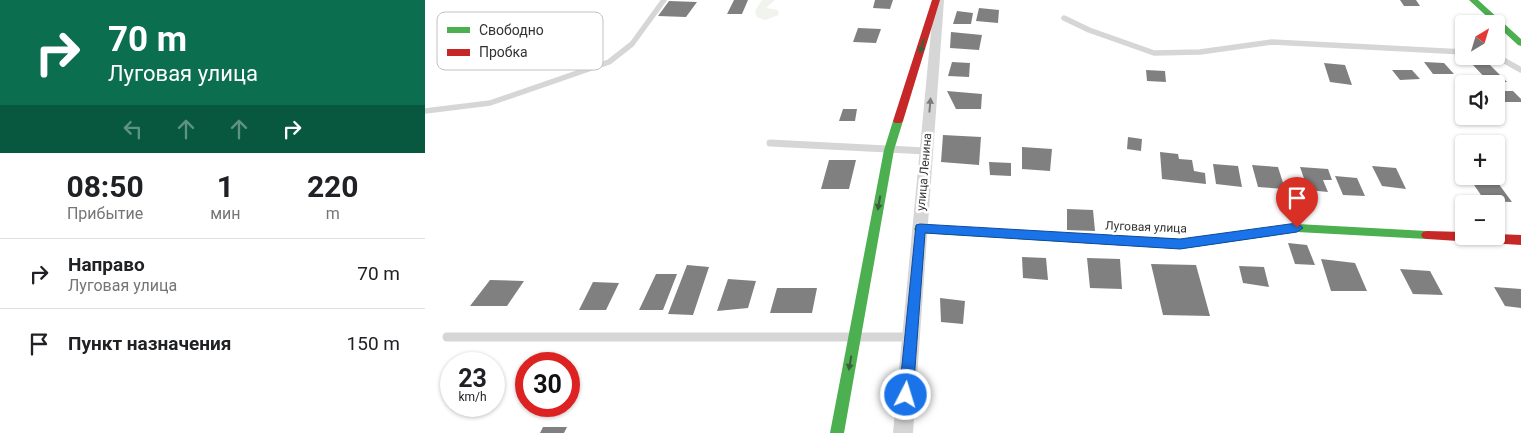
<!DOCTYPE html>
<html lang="ru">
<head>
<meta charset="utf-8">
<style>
	:root { --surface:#fff; --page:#f2f2f2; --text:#202124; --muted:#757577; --line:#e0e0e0 }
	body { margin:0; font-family:Roboto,sans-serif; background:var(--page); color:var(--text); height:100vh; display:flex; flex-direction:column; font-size:19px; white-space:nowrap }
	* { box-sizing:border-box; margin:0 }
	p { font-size:16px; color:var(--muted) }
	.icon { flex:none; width:28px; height:28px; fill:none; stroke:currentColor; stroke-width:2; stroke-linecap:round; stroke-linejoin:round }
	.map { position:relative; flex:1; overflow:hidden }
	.drawer { display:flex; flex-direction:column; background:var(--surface); width:425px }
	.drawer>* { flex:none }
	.hud { background:#0b6e4f; color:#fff; overflow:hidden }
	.needle { width:32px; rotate:38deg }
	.tools { position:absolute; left:1030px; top:15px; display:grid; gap:10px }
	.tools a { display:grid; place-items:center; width:50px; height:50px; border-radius:5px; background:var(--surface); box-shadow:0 1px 4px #0004; font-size:25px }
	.speed { position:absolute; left:15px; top:352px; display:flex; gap:10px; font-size:25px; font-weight:700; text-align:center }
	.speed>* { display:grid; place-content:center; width:65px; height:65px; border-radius:50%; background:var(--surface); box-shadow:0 1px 4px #0004; line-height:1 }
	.speed small { font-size:12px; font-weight:400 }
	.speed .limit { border:8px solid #d22; background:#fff; color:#111 }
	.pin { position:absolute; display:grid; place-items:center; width:42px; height:42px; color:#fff; margin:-51px -21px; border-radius:50% 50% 50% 0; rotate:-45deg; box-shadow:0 0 5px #0007 }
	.pin .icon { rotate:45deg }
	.me { position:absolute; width:55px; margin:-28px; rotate:5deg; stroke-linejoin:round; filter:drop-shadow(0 0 4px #0008) }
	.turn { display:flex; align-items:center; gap:18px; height:105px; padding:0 25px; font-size:22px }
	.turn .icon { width:65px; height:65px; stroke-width:2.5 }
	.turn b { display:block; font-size:35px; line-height:42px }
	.lanes { display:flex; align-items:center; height:48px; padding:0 25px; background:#0003; justify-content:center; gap:25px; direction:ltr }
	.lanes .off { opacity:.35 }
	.eta { display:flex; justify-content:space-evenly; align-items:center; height:85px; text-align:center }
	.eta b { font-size:30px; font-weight:700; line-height:35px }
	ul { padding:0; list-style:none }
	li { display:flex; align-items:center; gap:15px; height:70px; padding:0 25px; border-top:1px solid var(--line) }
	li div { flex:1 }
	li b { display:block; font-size:19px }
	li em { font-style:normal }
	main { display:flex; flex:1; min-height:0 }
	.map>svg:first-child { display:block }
	.green { fill:#f0f4ed }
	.building { fill:#808080 }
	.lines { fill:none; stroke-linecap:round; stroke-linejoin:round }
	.lane-far2 { stroke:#d6d6d6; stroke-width:5.5 }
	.lane-far1 { stroke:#d6d6d6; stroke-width:7 }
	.lane { stroke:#d6d6d6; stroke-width:9 }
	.street { fill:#d6d6d6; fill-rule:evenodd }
	.fast { fill:#4caf50; fill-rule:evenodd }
	.jam { fill:#c62828; fill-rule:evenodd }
	.oneway { fill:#3b5e3c }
	.oneway2 { fill:#7c7c7c }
	.route { fill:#1a73e8; stroke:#114b97 }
	.labels { text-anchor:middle; stroke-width:5; stroke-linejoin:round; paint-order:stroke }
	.street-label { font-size:12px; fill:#323232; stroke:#fff }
	.key { fill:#fff; stroke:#c2c2c2; stroke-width:1 }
	.key-label { font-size:14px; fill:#323232 }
</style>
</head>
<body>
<main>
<section class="drawer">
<div class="hud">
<div class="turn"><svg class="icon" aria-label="right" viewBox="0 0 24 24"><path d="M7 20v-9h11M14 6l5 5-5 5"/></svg><div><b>70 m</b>Луговая улица</div></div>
<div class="lanes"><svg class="icon off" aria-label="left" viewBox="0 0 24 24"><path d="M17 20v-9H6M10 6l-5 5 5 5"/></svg><svg class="icon off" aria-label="ahead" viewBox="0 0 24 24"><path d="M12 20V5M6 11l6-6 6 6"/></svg><svg class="icon off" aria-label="ahead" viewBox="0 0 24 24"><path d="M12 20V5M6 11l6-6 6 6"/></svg><svg class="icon" aria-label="right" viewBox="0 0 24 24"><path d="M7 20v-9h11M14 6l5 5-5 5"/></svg></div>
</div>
<div class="eta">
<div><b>08:50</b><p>Прибытие</p></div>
<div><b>1</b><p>мин</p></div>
<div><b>220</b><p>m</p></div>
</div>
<ul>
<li><svg class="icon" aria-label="right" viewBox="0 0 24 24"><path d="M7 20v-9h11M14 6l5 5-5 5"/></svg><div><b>Направо</b><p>Луговая улица</p></div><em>70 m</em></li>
<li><svg class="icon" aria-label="arrive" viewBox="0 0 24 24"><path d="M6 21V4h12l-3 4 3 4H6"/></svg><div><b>Пункт назначения</b></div><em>150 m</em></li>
</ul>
</section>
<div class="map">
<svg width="1096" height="433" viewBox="0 0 1096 433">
	<rect width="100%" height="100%" fill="#fff"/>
	<path class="green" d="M 337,0 L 350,0 L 341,8 L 353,10 L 354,15 L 340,20 L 332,17 L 330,11 Z"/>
	<path class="building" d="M 309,0 L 323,0 L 317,14 L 302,14 Z
		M 450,0 L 468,0 L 465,9 L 448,8 Z
		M 975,0 L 991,0 L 995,6 L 979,6 Z
		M 244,1 L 272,2 L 261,17 L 233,16 Z
		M 554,8 L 574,10 L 573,23 L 551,21 Z
		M 532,11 L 548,13 L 546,24 L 528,24 Z
		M 433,28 L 456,29 L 451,43 L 428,42 Z
		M 526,32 L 557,35 L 554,50 L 525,48 Z
		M 527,62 L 545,63 L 544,77 L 523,76 Z
		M 999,62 L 1019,63 L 1029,74 L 1008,74 Z
		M 899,63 L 920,65 L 927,85 L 905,82 Z
		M 1047,64 L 1064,64 L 1082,82 L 1064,82 Z
		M 721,70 L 740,71 L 741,82 L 722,81 Z
		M 967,70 L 987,70 L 995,79 L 975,80 Z
		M 522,91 L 557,94 L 556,109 L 531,109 Z
		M 1071,91 L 1088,91 L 1096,99 L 1096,102 L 1077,102 L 1071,96 Z
		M 418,109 L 432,109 L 430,121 L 414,121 Z
		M 518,135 L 556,137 L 554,165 L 516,162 Z
		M 703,137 L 717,139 L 716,151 L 702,149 Z
		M 597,147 L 627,149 L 625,171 L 597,169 Z
		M 735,152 L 753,154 L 754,159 L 767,160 L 769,171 L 780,173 L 781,184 L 737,179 Z
		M 404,160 L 431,160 L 424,189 L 396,189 Z
		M 564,162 L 586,163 L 586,176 L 565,175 Z
		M 788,164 L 813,166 L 817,187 L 791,184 Z
		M 827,165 L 853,167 L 860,189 L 833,187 Z
		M 947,166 L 971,168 L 981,189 L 957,186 Z
		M 875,167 L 903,169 L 907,180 L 898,180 L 903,192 L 883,190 Z
		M 910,176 L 932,178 L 940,196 L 918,195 Z
		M 1047,182 L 1073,183 L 1087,202 L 1060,201 Z
		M 642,209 L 668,210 L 670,231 L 642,230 Z
		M 863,243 L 882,245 L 890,265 L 870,264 Z
		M 597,257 L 621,258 L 623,280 L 598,278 Z
		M 662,258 L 695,259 L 697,289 L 665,288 Z
		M 896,259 L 930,263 L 942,291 L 906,291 Z
		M 726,264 L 771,265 L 785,316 L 738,315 Z
		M 262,265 L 284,267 L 268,315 L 243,314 Z
		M 814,266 L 839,267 L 844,287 L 818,283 Z
		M 975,269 L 1005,271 L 1018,295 L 988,294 Z
		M 231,274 L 252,274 L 238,310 L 214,310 Z
		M 303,279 L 331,281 L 323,308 L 292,311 Z
		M 65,280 L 99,281 L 82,306 L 45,306 Z
		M 168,282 L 194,283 L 181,310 L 154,310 Z
		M 1069,287 L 1096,289 L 1096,308 L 1080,306 Z
		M 352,288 L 392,288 L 387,313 L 345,313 Z
		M 515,298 L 540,301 L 538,324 L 516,322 Z
		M 118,427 L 142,427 L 139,433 L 115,433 Z"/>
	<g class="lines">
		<path class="lane-far2" d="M 639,18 L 664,30 L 729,53 L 775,52 L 847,42 L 1039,52
			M 1071,56 L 1096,70
			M 0,111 L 65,103 L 184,62 L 207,44 L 239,0"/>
		<path class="lane-far1" d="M 345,143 L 501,151"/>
		<path class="lane" d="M 22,337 L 486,337"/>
		<path class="street" d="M 509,0 L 519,0 L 488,433 L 468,433 Z"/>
		<path class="fast" d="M 1044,0 L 1053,0 L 1096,39 L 1096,46 L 1093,45 Z
			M 473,118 L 478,121 L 469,150 L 419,433 L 405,433 L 459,150 L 468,121 Z
			M 872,224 L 1002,231 L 1006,232 L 1008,235 L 1006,238 L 1002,239 L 872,232 L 755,249 L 495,233 L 491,232 L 489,229 L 491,226 L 495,225 L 755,239 Z"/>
		<path class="jam" d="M 507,0 L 515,0 L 478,121 L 476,123 L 470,123 L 468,121 Z
			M 1002,231 L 1039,232 L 1039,236 L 1071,236 L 1071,234 L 1096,235 L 1096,245 L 1002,239 L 998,238 L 996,235 L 998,232 Z"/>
	</g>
	<defs><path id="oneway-solid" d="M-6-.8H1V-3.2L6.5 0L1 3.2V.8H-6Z" transform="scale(1.25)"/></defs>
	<g class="oneway">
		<use href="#oneway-solid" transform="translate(497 46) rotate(107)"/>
		<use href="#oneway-solid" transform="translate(454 203) rotate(100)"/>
		<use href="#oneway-solid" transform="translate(425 363) rotate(100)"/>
	</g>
	<use class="oneway2" href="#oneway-solid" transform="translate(505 105) rotate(-85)"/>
	<path class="route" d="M 872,223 L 878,228 L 872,232 L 755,249 L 500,233 L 488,395 L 486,399 L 481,401 L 476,399 L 474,395 L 491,225 L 495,224 L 755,239 Z"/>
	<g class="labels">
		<g class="street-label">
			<text transform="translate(499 172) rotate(-85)" y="4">улица Ленина</text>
			<text transform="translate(721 227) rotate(2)" y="4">Луговая улица</text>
		</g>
	</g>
	<rect x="12" y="12" width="166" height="58" rx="8" class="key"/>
	<rect x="22" y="27" width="23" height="6" fill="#4caf50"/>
	<rect x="22" y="49" width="23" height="7" fill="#c62828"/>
	<g class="key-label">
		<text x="54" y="35">Свободно</text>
		<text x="54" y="57">Пробка</text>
	</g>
</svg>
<div class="tools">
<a><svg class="needle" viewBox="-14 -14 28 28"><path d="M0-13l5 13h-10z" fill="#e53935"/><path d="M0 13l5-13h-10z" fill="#757577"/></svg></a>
<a><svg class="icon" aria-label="sound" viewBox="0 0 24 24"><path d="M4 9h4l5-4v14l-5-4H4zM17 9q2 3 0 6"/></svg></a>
<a>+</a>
<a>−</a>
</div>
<div class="speed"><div>23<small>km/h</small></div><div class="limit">30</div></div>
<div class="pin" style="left:872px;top:228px;background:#d93025"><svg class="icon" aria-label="arrive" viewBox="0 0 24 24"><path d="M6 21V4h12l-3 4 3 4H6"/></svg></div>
<svg class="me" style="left:481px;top:395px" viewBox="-20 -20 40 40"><circle r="17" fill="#1a73e8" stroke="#fff" stroke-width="3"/><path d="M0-11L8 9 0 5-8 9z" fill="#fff"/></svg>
</div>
</main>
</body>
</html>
